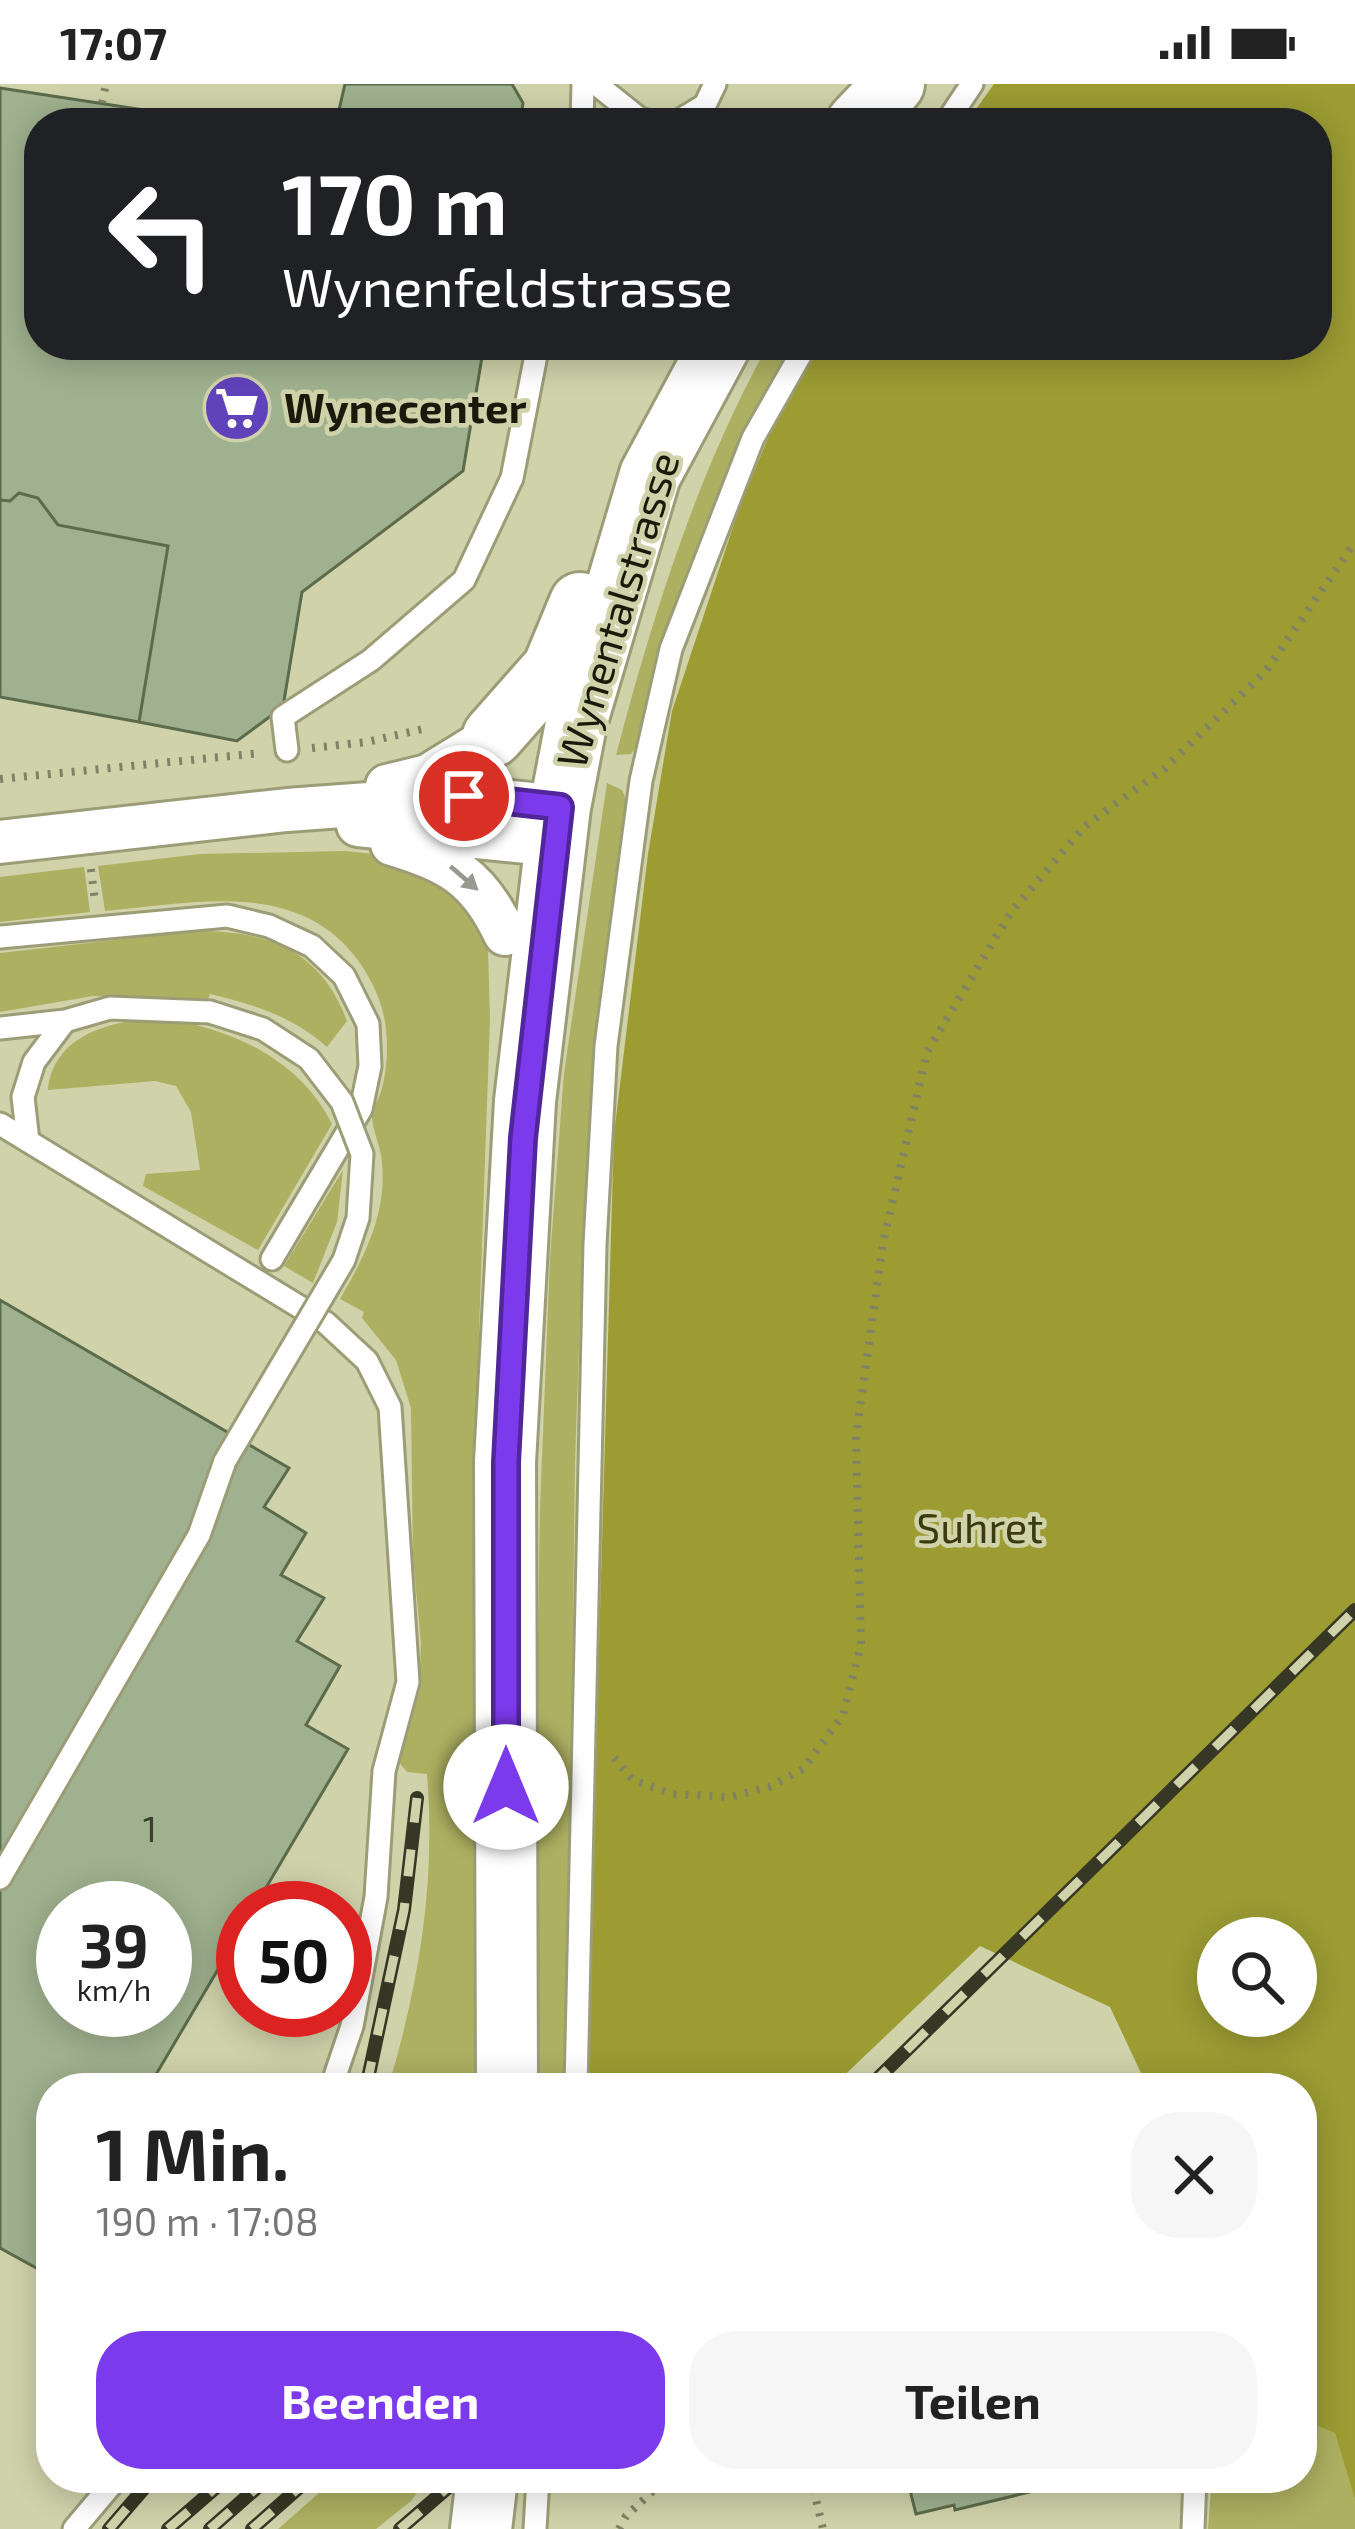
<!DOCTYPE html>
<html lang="de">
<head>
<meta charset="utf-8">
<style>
	:root { --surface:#fff; --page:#f6f6f6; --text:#222; --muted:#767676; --accent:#7c3aed }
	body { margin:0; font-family:"Exo 2",sans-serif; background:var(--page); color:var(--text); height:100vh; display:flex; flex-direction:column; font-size:45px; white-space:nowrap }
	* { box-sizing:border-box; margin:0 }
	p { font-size:39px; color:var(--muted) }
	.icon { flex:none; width:66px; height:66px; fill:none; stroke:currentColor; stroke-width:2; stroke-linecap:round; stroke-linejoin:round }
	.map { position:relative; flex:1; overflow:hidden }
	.sheet { position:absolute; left:36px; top:1989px; width:1281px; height:420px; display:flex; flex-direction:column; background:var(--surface); border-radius:48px; box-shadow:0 6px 30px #0003 }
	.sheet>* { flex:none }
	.guide { position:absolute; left:24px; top:24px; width:1308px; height:252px; border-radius:48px; box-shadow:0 6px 30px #0003; background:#202124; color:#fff; overflow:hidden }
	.fabs { position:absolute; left:1197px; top:1833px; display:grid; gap:24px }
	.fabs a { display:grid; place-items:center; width:120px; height:120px; border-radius:50%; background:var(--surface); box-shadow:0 6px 30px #0003; font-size:60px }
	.speed { position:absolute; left:36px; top:1797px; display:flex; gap:24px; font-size:60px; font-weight:700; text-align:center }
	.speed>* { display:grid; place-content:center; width:156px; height:156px; border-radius:50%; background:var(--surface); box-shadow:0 6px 30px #0003; line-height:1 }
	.speed small { font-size:30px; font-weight:400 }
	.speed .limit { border:18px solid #d22; background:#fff; color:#111 }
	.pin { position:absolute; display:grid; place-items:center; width:102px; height:102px; color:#fff; margin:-51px; border:6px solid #fff; border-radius:50%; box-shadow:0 3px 12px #0007 }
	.me { position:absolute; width:132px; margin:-66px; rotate:0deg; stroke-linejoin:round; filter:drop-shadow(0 0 9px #0008) }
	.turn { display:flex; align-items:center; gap:42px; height:252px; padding:0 60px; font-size:54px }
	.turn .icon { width:156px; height:156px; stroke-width:2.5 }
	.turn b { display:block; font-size:84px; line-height:102px }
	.round { display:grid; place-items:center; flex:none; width:126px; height:126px; border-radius:48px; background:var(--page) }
	.head { display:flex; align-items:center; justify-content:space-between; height:204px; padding:0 60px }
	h1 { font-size:72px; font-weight:700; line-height:90px }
	.action { display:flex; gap:24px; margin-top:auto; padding:24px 60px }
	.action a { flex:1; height:138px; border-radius:48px; background:var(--accent); color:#fff; font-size:48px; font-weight:700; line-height:138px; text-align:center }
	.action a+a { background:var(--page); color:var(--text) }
	.status { display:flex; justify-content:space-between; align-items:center; height:84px; padding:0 60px; background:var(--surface); direction:ltr }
	.status svg { height:33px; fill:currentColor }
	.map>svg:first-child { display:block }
	.green { fill:#adaf61 }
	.forest { fill:#9c9c33; fill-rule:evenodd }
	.building { fill:#9fb18e; stroke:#5b6b4b; stroke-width:3; fill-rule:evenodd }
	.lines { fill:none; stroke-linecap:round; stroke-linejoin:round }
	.service-casing { stroke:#9c9d77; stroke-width:27 }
	.minor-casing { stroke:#9c9d77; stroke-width:48 }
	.secondary-casing { stroke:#9c9d77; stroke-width:66 }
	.path { stroke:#808265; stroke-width:8; stroke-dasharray:3 9; stroke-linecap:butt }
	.service { stroke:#fff; stroke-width:21 }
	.minor { stroke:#fff; stroke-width:42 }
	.secondary { stroke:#fff; stroke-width:60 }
	.rail-casing { stroke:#363724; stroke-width:14 }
	.rail { stroke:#d0d2aa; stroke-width:9; stroke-dasharray:27; stroke-linecap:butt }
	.service-bridge-casing { stroke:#9c9d77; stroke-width:27; stroke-linecap:butt }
	.service-bridge { stroke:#fff; stroke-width:21 }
	.oneway { fill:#989891 }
	.route-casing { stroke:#51269a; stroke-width:30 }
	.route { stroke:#7c3aed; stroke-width:21 }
	.labels { text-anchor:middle; stroke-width:9; stroke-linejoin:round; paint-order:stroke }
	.number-label { font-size:36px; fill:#3a402c }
	.poi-label { font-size:42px; font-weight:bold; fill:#191a0b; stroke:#d0d2aa; text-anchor:start }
	.street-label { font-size:42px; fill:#191a0b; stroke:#d0d2aa }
	.park-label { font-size:42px; fill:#3a3a0f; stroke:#d0d2aa }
</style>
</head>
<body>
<div class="status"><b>17:07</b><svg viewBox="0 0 49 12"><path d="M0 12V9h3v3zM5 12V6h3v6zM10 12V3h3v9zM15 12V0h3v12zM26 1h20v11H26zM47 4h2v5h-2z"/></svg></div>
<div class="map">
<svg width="1355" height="2445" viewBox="0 0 1355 2445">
	<rect width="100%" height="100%" fill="#d0d2aa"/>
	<path class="green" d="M 768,261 L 790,261 C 727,390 667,520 638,661 L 631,670 L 616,671 C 653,531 697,389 768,261 Z
		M 607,699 L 622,706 L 628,720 L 593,999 L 582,1175 L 575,1378 L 567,2004 L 531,2004 L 540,1425 L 550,1174 L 564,989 Z
		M 344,767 L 385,771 L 436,788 L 483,843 L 488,866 L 490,935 L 479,1246 L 485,2004 L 388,2004 C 419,1900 436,1799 427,1690 L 407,1688 L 398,1677 L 419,1607 L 421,1559 L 413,1473 L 411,1324 L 396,1276 L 362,1234 L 364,1228 L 340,1215 C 365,1172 387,1129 382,1078 C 381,1063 373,1048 372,1033 C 372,1025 378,1016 381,1008 C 387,988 388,965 386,945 C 383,917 370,891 353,870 C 292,795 189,820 105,827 L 98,782 L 200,770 Z
		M 84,783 L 90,828 L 0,838 L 0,793 Z
		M 194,847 C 267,846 321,866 347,937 L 327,963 C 292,932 255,921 210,910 L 208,915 L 93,912 L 0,928 L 0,869 Z
		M 165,935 C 233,945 300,976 332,1040 L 258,1166 L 143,1102 L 146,1090 L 200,1086 L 191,1028 L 176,1002 L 155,997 L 48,1006 C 53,949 117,934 165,935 Z
		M 343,1086 L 337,1138 L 313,1199 L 284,1182 Z
		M 1302,2335 L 1335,2348 L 1355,2416 L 1355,2445 L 1208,2445 L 1212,2394 L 1302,2394 Z
		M 336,2394 L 428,2394 L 411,2417 L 376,2445 L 278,2445 Z"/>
	<path class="forest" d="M 994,0 L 1355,0 L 1355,2416 L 1335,2349 L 1302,2335 L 1302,2004 L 1148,2004 L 1110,1923 L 980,1862 L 831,2004 L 586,2004 L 614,1050 L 648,770 L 672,627 L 739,425 L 768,354 L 818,261 L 1317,261 L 1317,39 L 966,39 ZM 1218,1854 L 1296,1854 L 1296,1932 L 1218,1932 Z"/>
	<path class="building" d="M 345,0 L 512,0 L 523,19 L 520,39 L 336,39 Z
		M 0,4 L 229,39 L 39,39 L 39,261 L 484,261 L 463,387 L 302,508 L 283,623 L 237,657 L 139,638 L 168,462 L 58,441 L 38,414 L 19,409 L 10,417 L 0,416 Z
		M 19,409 L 38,414 L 58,441 L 168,462 L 139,638 L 0,613 L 0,416 L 10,417 Z
		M 0,1216 L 289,1384 L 264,1423 L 306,1449 L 281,1491 L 324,1514 L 297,1557 L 340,1582 L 306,1641 L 348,1665 L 254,1824 L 243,1824 L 243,1843 L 148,2004 L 51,2004 L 51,2168 L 40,2186 L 0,2164 ZM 63,1824 L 165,1824 L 165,1926 L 63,1926 Z
		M 907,2394 L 1088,2394 L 955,2426 L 954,2421 L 916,2430 Z"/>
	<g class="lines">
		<g class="service-casing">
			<path id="service" d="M 596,0 L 640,35 L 654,39
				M 582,39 L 583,0
				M 675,39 L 705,21 L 715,0
				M 946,39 L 972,0
				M 287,666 L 283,633 L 371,576 L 464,496 L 512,394 L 538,261
				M 0,853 L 227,832 L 269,842 L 312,862 L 344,892 L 368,940 L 370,982 L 361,1025 L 272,1175
				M 0,944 L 65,937
				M 0,1040 L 326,1239 L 367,1277 L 390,1323 L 408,1598 L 384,1687 L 376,1813 L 352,1942 L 331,2004
				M 28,1057 L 23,1013 L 34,978 L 65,937 L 110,924 L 210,928
				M 0,1794 L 199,1451 L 225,1377
				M 576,2004 L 595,1160 L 606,962 L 641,697 L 671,565 L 753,354 L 806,261
				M 74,2445 L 117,2394
				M 535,2445 L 538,2394
				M 1193,2445 L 1195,2394"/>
		</g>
		<g class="minor-casing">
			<path id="minor" d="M 387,702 L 428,692 L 493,652
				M 358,741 L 557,761
				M 0,758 L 287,726 L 464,713 L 560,723
				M 392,760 C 450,778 478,792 505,850"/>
		</g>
		<g class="secondary-casing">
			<path id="secondary" d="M 857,39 L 894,0
				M 493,652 L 553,584 L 580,519
				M 507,2004 L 505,1378 L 525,1017 L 560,723 L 576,640 L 650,391 L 720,261
				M 481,2445 L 487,2394"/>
		</g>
		<path class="path" d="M 102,19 L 106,0
			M 312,664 L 367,658 L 427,644
			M 0,695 L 261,669
			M 91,785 L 95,818
			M 614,1674 L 633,1696 L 672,1710 L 730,1713 L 769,1703 L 803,1685 L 843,1631 L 861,1561 L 856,1353 L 883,1159 L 927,968 L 1011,828 L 1085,742 L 1164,685 L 1266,587 L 1355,458
			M 811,2394 L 823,2445
			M 619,2445 L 626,2432 L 667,2394"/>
		<use href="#service" class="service"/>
		<use href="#minor" class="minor"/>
		<use href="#secondary" class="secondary"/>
		<g class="rail-casing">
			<path id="rail" d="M 366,2004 L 404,1826 L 417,1714
				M 868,2004 L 1355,1526
				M 109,2445 L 153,2394
				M 168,2445 L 227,2394
				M 210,2445 L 268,2394
				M 252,2445 L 310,2394
				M 400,2445 L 459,2394"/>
		</g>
		<use href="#rail" class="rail"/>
		<g class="service-bridge-casing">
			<path id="service-bridge" d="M 210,928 L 263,945 L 309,975 L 342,1018 L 362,1070 L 358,1134 L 344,1176 L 225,1377"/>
		</g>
		<use href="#service-bridge" class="service-bridge"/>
	</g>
	<defs><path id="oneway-solid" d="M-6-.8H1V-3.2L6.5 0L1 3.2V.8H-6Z" transform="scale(3)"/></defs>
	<use class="oneway" href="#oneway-solid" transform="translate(464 794) rotate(41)"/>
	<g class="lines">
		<g class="route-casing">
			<path id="route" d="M 464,712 L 560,723 L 523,1054 L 506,1378 L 506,1703"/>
		</g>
		<use href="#route" class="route"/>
	</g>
	<defs>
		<g id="supermarket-disc" transform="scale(3.45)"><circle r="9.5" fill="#6042ba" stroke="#d0d2aa"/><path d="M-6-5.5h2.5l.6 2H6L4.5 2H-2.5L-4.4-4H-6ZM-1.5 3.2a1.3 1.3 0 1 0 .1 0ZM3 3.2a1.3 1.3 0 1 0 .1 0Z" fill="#fff"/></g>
	</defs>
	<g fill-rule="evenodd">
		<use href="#supermarket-disc" x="237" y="324"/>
	</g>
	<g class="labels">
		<g class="number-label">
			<text x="150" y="1758">1</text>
		</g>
		<g class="poi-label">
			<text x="284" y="339">Wynecenter</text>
		</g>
		<g class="street-label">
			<text transform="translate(618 526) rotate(-73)" y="15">Wynentalstrasse</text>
		</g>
		<g class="park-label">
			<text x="980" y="1459">Suhret</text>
		</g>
	</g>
</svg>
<div class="fabs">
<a><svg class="icon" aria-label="search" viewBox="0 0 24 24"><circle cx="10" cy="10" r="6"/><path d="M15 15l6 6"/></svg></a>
</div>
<div class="speed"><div>39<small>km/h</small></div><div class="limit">50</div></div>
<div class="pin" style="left:464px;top:712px;background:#d93025"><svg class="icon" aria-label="arrive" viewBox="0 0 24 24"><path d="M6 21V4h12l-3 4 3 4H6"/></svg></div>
<svg class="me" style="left:506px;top:1703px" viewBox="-20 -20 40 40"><circle r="19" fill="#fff"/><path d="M0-13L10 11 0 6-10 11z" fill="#7c3aed"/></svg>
<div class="guide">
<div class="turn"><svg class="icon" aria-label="left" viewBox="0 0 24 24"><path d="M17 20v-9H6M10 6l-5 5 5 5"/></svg><div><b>170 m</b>Wynenfeldstrasse</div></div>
</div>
<section class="sheet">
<div class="head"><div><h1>1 Min.</h1><p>190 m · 17:08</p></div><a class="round"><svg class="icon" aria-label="close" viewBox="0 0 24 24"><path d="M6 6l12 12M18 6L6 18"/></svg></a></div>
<div class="action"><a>Beenden</a><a>Teilen</a></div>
</section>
</div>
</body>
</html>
